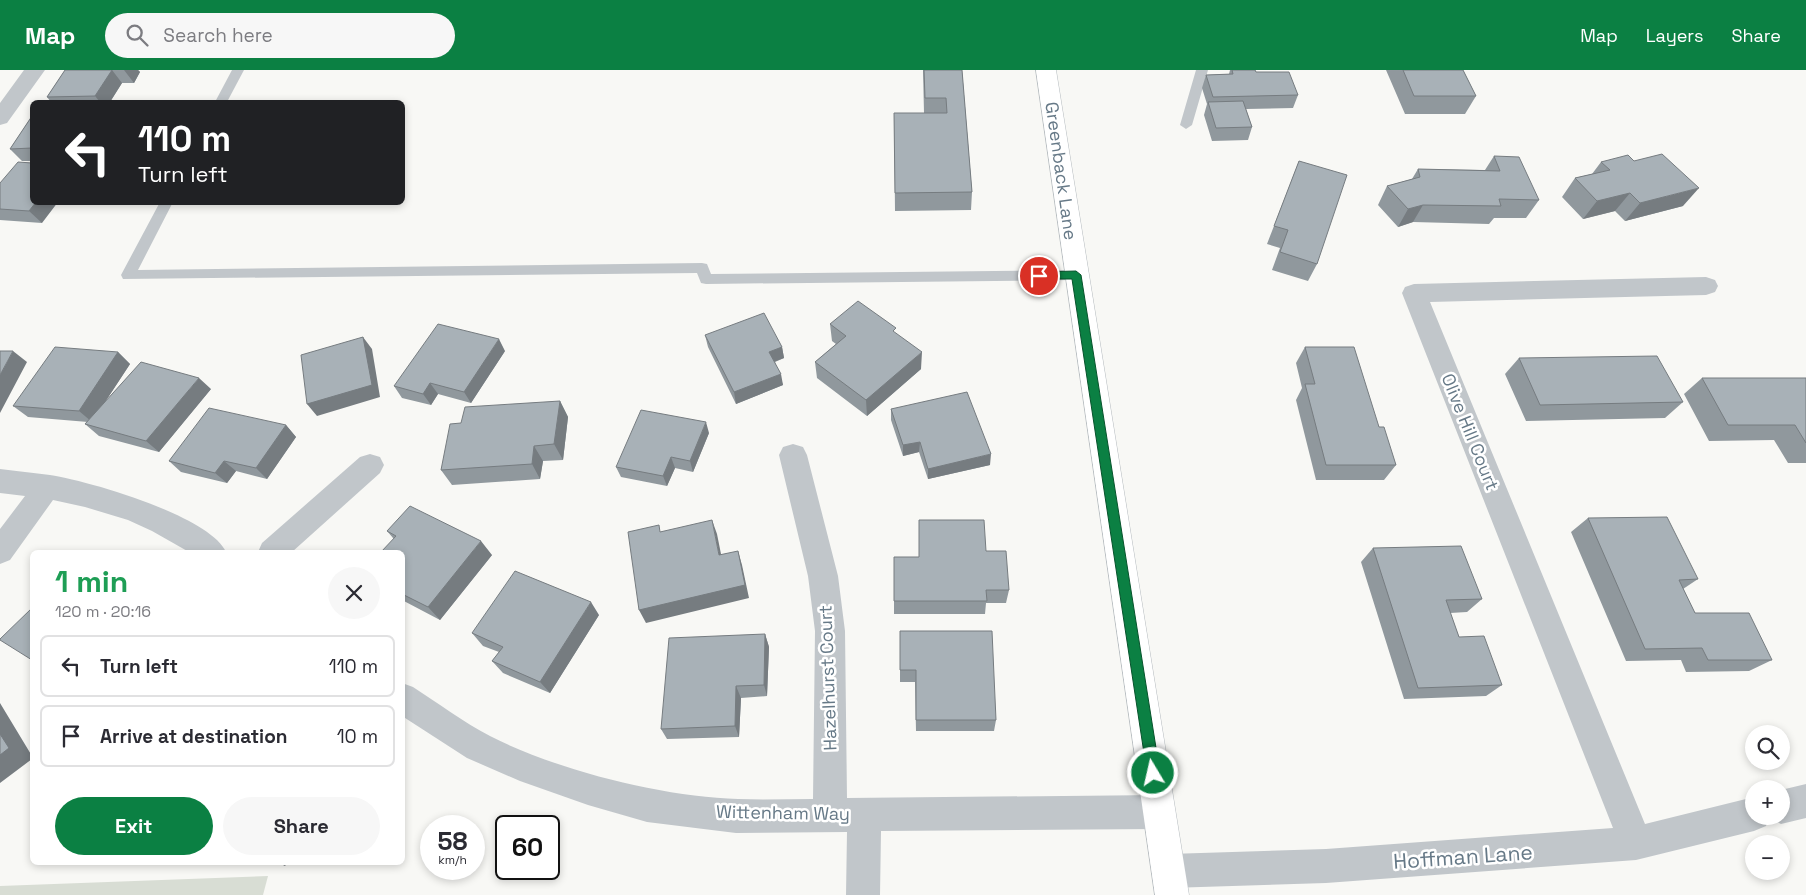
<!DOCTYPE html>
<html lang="en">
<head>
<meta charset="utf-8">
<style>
	:root { --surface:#fff; --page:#f7f7f7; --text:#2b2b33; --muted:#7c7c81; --line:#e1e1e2; --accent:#0b8043 }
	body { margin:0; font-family:"Space Grotesk",sans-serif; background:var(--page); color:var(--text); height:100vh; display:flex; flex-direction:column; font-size:19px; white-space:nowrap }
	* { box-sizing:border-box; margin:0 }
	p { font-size:16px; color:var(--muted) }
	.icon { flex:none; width:28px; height:28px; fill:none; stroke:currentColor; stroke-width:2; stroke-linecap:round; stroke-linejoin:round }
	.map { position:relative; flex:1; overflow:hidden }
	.details { position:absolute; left:30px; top:480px; width:375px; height:315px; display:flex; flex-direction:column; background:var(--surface); border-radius:8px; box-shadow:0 2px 8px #0003 }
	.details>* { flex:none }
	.top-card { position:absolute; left:30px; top:30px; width:375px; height:105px; border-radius:8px; box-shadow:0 2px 8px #0003; background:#202124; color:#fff; overflow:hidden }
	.controls { position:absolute; left:1745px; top:655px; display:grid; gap:10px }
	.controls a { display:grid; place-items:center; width:45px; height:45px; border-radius:50%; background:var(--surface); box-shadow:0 2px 8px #0003; font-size:25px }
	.speed { position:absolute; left:420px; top:745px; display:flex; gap:10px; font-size:25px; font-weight:700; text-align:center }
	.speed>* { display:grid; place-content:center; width:65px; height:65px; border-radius:50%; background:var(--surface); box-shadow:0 2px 8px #0003; line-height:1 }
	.speed small { font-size:12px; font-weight:400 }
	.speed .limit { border:2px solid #111; border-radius:8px; background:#fff; color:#111 }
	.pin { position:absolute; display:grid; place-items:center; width:42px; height:42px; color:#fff; margin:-21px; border:2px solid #fff; border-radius:50%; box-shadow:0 1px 5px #0007 }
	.me { position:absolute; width:55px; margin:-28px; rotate:351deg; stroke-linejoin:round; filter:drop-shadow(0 0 4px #0008) }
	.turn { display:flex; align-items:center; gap:18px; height:105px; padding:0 25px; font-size:22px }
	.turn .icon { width:65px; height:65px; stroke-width:2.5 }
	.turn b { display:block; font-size:35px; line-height:42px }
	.round { display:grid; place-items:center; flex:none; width:52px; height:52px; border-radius:26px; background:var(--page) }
	.headline { display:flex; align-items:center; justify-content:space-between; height:85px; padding:0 25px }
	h1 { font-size:30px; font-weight:700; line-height:38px; color:#1e9e55 }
	.action { display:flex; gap:10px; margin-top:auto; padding:10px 25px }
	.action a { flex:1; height:58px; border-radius:30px; background:var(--accent); color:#fff; font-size:20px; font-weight:700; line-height:58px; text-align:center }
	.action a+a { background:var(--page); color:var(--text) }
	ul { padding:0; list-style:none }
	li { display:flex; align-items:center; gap:15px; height:62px; margin:0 10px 8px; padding:0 15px; border:2px solid var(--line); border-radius:8px }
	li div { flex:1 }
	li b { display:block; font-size:19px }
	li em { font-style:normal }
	header { display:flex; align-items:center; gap:30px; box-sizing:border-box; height:70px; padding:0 25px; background:var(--accent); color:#fff }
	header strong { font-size:24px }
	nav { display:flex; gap:28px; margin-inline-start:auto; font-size:18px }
	.search { width:350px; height:45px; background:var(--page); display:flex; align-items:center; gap:12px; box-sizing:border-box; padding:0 18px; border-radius:28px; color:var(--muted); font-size:19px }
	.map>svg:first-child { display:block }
	.green { fill:#d8ddd4 }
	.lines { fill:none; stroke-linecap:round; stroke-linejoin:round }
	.primary-casing { stroke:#b4babe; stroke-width:1 }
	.lane { fill:#c1c6ca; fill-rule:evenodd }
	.street { fill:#c1c6ca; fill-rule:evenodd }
	.primary { fill:#fff; fill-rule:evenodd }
	.wall { fill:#90989d }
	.shaded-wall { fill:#767c80 }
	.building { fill:#a8b1b7; stroke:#767c80 }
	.route { fill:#0b8043; stroke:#07532c }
	.labels { text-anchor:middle; stroke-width:5; stroke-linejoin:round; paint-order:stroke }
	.street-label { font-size:18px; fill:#667987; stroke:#fff }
	.near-street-label { font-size:21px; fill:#667987; stroke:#fff }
</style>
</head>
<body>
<header>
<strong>Map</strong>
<div class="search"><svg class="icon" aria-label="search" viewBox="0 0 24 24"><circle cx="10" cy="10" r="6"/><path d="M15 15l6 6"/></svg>Search here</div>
<nav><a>Map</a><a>Layers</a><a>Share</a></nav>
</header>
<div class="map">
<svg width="1806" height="825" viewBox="0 0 1806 825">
	<rect width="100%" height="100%" fill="#f8f8f5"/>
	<path class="green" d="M 268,806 L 263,825 L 0,825 L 0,816 Z"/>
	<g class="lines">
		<g class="primary-casing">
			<path id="primary" d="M 1036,0 L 1056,0 L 1189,825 L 1155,825 Z"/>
		</g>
		<path class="lane" d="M 232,0 L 244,0 L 227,32 L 215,32 Z
			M 1196,0 L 1208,0 L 1192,55 L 1186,59 L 1180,55 Z
			M 160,132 L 173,132 L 138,200 L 702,193 L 707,194 L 711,204 L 1077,200 L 1084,205 L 1077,210 L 706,214 L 701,213 L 697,203 L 123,209 L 121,205 Z"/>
		<path class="street" d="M 24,0 L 45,0 L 7,53 L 0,55 L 0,33 Z
			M 1706,207 L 1715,210 L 1718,216 L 1715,222 L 1706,225 L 1430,232 L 1645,754 L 1754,727 L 1754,746 L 1781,746 L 1781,720 L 1806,714 L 1806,748 L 1781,754 L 1769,748 L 1766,756 L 1754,761 L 1636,790 L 1326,813 L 1169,818 L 1157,813 L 1152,801 L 1157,789 L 1169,784 L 1326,779 L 1613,758 L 1402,223 L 1405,217 L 1414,214 Z
			M 793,374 L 803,377 L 807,385 L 838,506 L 845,561 L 847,728 L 1159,725 L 1171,730 L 1176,742 L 1171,754 L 1159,759 L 881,761 L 880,825 L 846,825 L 847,762 L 736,763 L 647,752 L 588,735 L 520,711 L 467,688 L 402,646 L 402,613 L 413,617 C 438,633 463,652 490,666 C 556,700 663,727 738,729 C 763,730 788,729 813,729 L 815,561 L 808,506 L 779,385 L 783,377 Z
			M 370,384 L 380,387 L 384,395 L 380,403 L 292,482 L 258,482 L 262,473 L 360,387 Z
			M 0,399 C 16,401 34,403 50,405 C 89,411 210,446 226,482 L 189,482 L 152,461 L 128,450 L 85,437 L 53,430 L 10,490 L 0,494 L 0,459 L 25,426 L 0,423 Z"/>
		<use href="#primary" class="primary"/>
	</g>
	<path class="wall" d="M 65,0 L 138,0 L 140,2 L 134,13 L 122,13 L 110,32 L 51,32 L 47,27 Z
		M 923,0 L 962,0 L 972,122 L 971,140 L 895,141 L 894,43 L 924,43 Z
		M 1230,0 L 1255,0 L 1256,2 L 1298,25 L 1293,38 L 1246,39 L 1252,57 L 1248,70 L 1212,71 L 1204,45 L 1207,34 L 1202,18 L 1206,5 L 1229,4 Z
		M 1386,0 L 1463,0 L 1476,26 L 1465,44 L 1405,44 Z
		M 32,46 L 32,91 L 22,91 L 10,79 Z
		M 1494,86 L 1539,130 L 1526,148 L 1494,148 L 1489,154 L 1413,152 L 1398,157 L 1378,135 L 1387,116 L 1412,109 L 1418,99 L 1485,100 Z
		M 1299,91 L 1317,194 L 1308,211 L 1272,200 L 1280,178 L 1267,174 Z
		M 1601,92 L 1683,136 L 1625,151 L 1615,141 L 1583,149 L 1562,127 L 1575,108 L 1592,104 Z
		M 32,93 L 42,153 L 0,150 L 0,113 Z
		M 830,254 L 896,264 L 921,299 L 867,346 L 817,308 L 815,292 L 836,274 L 832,271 Z
		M 705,265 L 782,277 L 784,288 L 775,292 L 783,315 L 736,334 L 708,277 Z
		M 1305,277 L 1379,357 L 1396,395 L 1384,410 L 1316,410 L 1296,330 L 1302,318 L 1296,293 Z
		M 505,281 L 471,333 L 438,324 L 431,335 L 402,328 L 394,316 Z
		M 118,282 L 130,294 L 105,332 L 211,319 L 159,382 L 99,366 L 85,354 L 88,352 L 28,347 L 13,336 Z
		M 1519,288 L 1683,332 L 1665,348 L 1526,351 L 1505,304 Z
		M 1702,308 L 1806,308 L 1806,393 L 1788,393 L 1774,370 L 1709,371 L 1684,324 Z
		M 560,331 L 568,347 L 563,390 L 543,391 L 540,409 L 452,415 L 441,400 L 461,353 Z
		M 891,339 L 990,395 L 928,409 L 919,382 L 903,386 L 891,350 Z
		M 286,355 L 296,367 L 267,409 L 236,401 L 227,413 L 181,402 L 169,391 Z
		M 709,363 L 693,402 L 675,398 L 667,416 L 621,407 L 616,397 Z
		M 1588,448 L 1698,509 L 1683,519 L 1695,543 L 1772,590 L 1749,601 L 1686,602 L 1681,590 L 1626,591 L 1571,462 Z
		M 919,450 L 986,481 L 1009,520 L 1006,533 L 986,533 L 985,544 L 894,544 L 894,531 L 919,487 Z
		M 387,461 L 492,485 L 440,550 L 402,530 L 402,482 L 393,468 Z
		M 1373,478 L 1482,529 L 1467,542 L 1450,543 L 1459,567 L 1502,615 L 1486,626 L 1404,629 L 1361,492 Z
		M 599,545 L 550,623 L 503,603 L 492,591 L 499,582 L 483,576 L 472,563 Z
		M 900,561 L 996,650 L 994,661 L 916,661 L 915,612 L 900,612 Z
		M 765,564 L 769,577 L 767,626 L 741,628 L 739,667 L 667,669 L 661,659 Z"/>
	<path class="shaded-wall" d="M 112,0 L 122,13 L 110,32 L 100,32 L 95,26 Z
		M 124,0 L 138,0 L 140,2 L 134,13 Z
		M 1699,118 L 1683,136 L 1625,151 L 1640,133 Z
		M 1630,123 L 1615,141 L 1583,149 L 1597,131 Z
		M 36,132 L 58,132 L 42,153 L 29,141 Z
		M 1423,135 L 1413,152 L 1398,157 L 1408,139 Z
		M 363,267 L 372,279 L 380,327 L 317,346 L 307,334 Z
		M 499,269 L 505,281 L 471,333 L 464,322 Z
		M 782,277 L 784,288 L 771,293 L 769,282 Z
		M 13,281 L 27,292 L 0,343 L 0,305 Z
		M 118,282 L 130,294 L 92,352 L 79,341 Z
		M 922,282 L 921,299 L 867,346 L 866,330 Z
		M 781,304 L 783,315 L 736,334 L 734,322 Z
		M 199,308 L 211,319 L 159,382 L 146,371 Z
		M 430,313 L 438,324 L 431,335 L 423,324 Z
		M 560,331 L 568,347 L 563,390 L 554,374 Z
		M 706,352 L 709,363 L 693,402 L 690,391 Z
		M 286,355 L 296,367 L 267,409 L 256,398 Z
		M 920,372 L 919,382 L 903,386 L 903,375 Z
		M 534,376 L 543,391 L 540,409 L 532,394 Z
		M 991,384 L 990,395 L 928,409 L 928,399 Z
		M 671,387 L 675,398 L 667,416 L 663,406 Z
		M 224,391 L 236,401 L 227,413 L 215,403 Z
		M 712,450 L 717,464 L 724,499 L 719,485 Z
		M 481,471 L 492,485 L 440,550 L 428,537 Z
		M 738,481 L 742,495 L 749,528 L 646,553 L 639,540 Z
		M 591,532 L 599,545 L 550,623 L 540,612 Z
		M 765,564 L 769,577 L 767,626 L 764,615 Z
		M 736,616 L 741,628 L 739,667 L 735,656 Z
		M 0,633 L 32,686 L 32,689 L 0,713 Z
		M 277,792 L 288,792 L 285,796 Z"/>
	<path class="building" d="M 65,0 L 112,0 L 95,26 L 47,27 Z
		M 924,0 L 962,0 L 972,122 L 895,123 L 894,43 L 947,43 L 946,28 L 925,28 Z
		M 1232,0 L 1255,0 L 1256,2 L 1289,2 L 1298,25 L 1213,27 L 1206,5 L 1233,4 Z
		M 1403,0 L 1463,0 L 1476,26 L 1414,26 Z
		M 1243,31 L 1252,57 L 1216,58 L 1208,32 Z
		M 32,46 L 32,78 L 10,79 Z
		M 1662,84 L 1699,118 L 1640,133 L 1630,123 L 1597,131 L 1575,108 L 1610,100 L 1601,92 L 1628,85 L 1634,91 Z
		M 1494,86 L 1519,87 L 1539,130 L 1499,129 L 1501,136 L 1423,135 L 1408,139 L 1387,116 L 1420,107 L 1418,99 L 1500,101 Z
		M 1299,91 L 1347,105 L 1317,194 L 1280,182 L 1288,160 L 1274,156 Z
		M 18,92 L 32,93 L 32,132 L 36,132 L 29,141 L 0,139 L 0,113 Z
		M 858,231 L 896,258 L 893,261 L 922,282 L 866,330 L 815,292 L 846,266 L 830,254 Z
		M 764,243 L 782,277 L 769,282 L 781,304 L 734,322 L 705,265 Z
		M 438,254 L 499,269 L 464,322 L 430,313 L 423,324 L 394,316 Z
		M 363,267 L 372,315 L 307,334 L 301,285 Z
		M 55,277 L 118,282 L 79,341 L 13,336 Z
		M 1305,277 L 1354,277 L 1379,357 L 1384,357 L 1396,395 L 1326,395 L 1305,314 L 1315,314 Z
		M 0,281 L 13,281 L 0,305 Z
		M 1657,286 L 1683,332 L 1540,335 L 1519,288 Z
		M 141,292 L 199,308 L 146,371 L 85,354 Z
		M 1702,308 L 1806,308 L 1806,373 L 1795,355 L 1728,355 Z
		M 967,322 L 991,384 L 928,399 L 920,372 L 903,375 L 891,339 Z
		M 560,331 L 554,374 L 534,376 L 532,394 L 441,400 L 450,354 L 461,353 L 465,337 Z
		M 209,338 L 286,355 L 256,398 L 224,391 L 215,403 L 169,391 Z
		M 641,340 L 706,352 L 690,391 L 671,387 L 663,406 L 616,397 Z
		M 410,436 L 481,471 L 428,537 L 402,524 L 402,482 L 381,482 L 396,466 L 387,461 Z
		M 1667,447 L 1698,509 L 1679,510 L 1695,543 L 1749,543 L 1772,590 L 1708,590 L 1702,578 L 1645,579 L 1588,448 Z
		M 712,450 L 719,485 L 738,481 L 745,515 L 639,540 L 628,462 L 659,455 L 660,462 Z
		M 919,450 L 984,450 L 986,481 L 1006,481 L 1009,520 L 986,520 L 987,531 L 894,531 L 894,487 L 919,487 Z
		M 1461,476 L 1482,529 L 1446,530 L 1459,567 L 1484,566 L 1502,615 L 1418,618 L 1373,478 Z
		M 515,501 L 591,532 L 540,612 L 492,591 L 503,577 L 472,563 Z
		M 32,538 L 32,590 L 0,570 L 0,569 Z
		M 900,561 L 992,561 L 996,650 L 916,650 L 916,600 L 900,600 Z
		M 765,564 L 764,615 L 736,616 L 735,656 L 661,659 L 669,568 Z
		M 0,664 L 9,678 L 0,685 Z"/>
	<path class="route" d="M 1076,201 L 1081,205 L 1160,703 L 1158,708 L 1153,710 L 1148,708 L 1147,703 L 1072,209 L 1039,209 L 1034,206 L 1039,202 Z"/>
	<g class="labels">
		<g class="street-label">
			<text transform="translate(1061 101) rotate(82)" y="6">Greenback Lane</text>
			<text transform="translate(1470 362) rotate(68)" y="6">Olive Hill Court</text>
			<text transform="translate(828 608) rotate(-92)" y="6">Hazelhurst Court</text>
			<text transform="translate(783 743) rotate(1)" y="6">Wittenham Way</text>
		</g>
		<g class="near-street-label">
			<text transform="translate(1463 787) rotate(-4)" y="7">Hoffman Lane</text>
		</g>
	</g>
</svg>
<div class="controls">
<a><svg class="icon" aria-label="search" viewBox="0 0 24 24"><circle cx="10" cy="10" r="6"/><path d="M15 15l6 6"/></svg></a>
<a>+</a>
<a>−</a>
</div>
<div class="speed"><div>58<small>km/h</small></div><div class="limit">60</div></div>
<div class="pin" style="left:1039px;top:206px;background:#d93025"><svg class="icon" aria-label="arrive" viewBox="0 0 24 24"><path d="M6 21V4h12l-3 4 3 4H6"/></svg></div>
<svg class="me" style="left:1153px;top:703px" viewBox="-20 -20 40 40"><circle r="17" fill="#0b8043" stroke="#fff" stroke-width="3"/><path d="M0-11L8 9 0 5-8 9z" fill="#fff"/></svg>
<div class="top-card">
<div class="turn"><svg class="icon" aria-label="left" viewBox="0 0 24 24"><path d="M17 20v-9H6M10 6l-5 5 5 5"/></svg><div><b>110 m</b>Turn left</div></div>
</div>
<section class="details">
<div class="headline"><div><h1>1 min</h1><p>120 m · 20:16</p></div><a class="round"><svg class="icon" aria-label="close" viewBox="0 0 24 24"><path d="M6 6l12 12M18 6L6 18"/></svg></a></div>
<ul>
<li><svg class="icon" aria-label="left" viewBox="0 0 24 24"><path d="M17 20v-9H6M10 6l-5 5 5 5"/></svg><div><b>Turn left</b></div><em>110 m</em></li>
<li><svg class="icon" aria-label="arrive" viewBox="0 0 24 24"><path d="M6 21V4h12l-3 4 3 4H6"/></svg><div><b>Arrive at destination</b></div><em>10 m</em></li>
</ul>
<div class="action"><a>Exit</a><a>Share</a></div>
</section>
</div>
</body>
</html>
